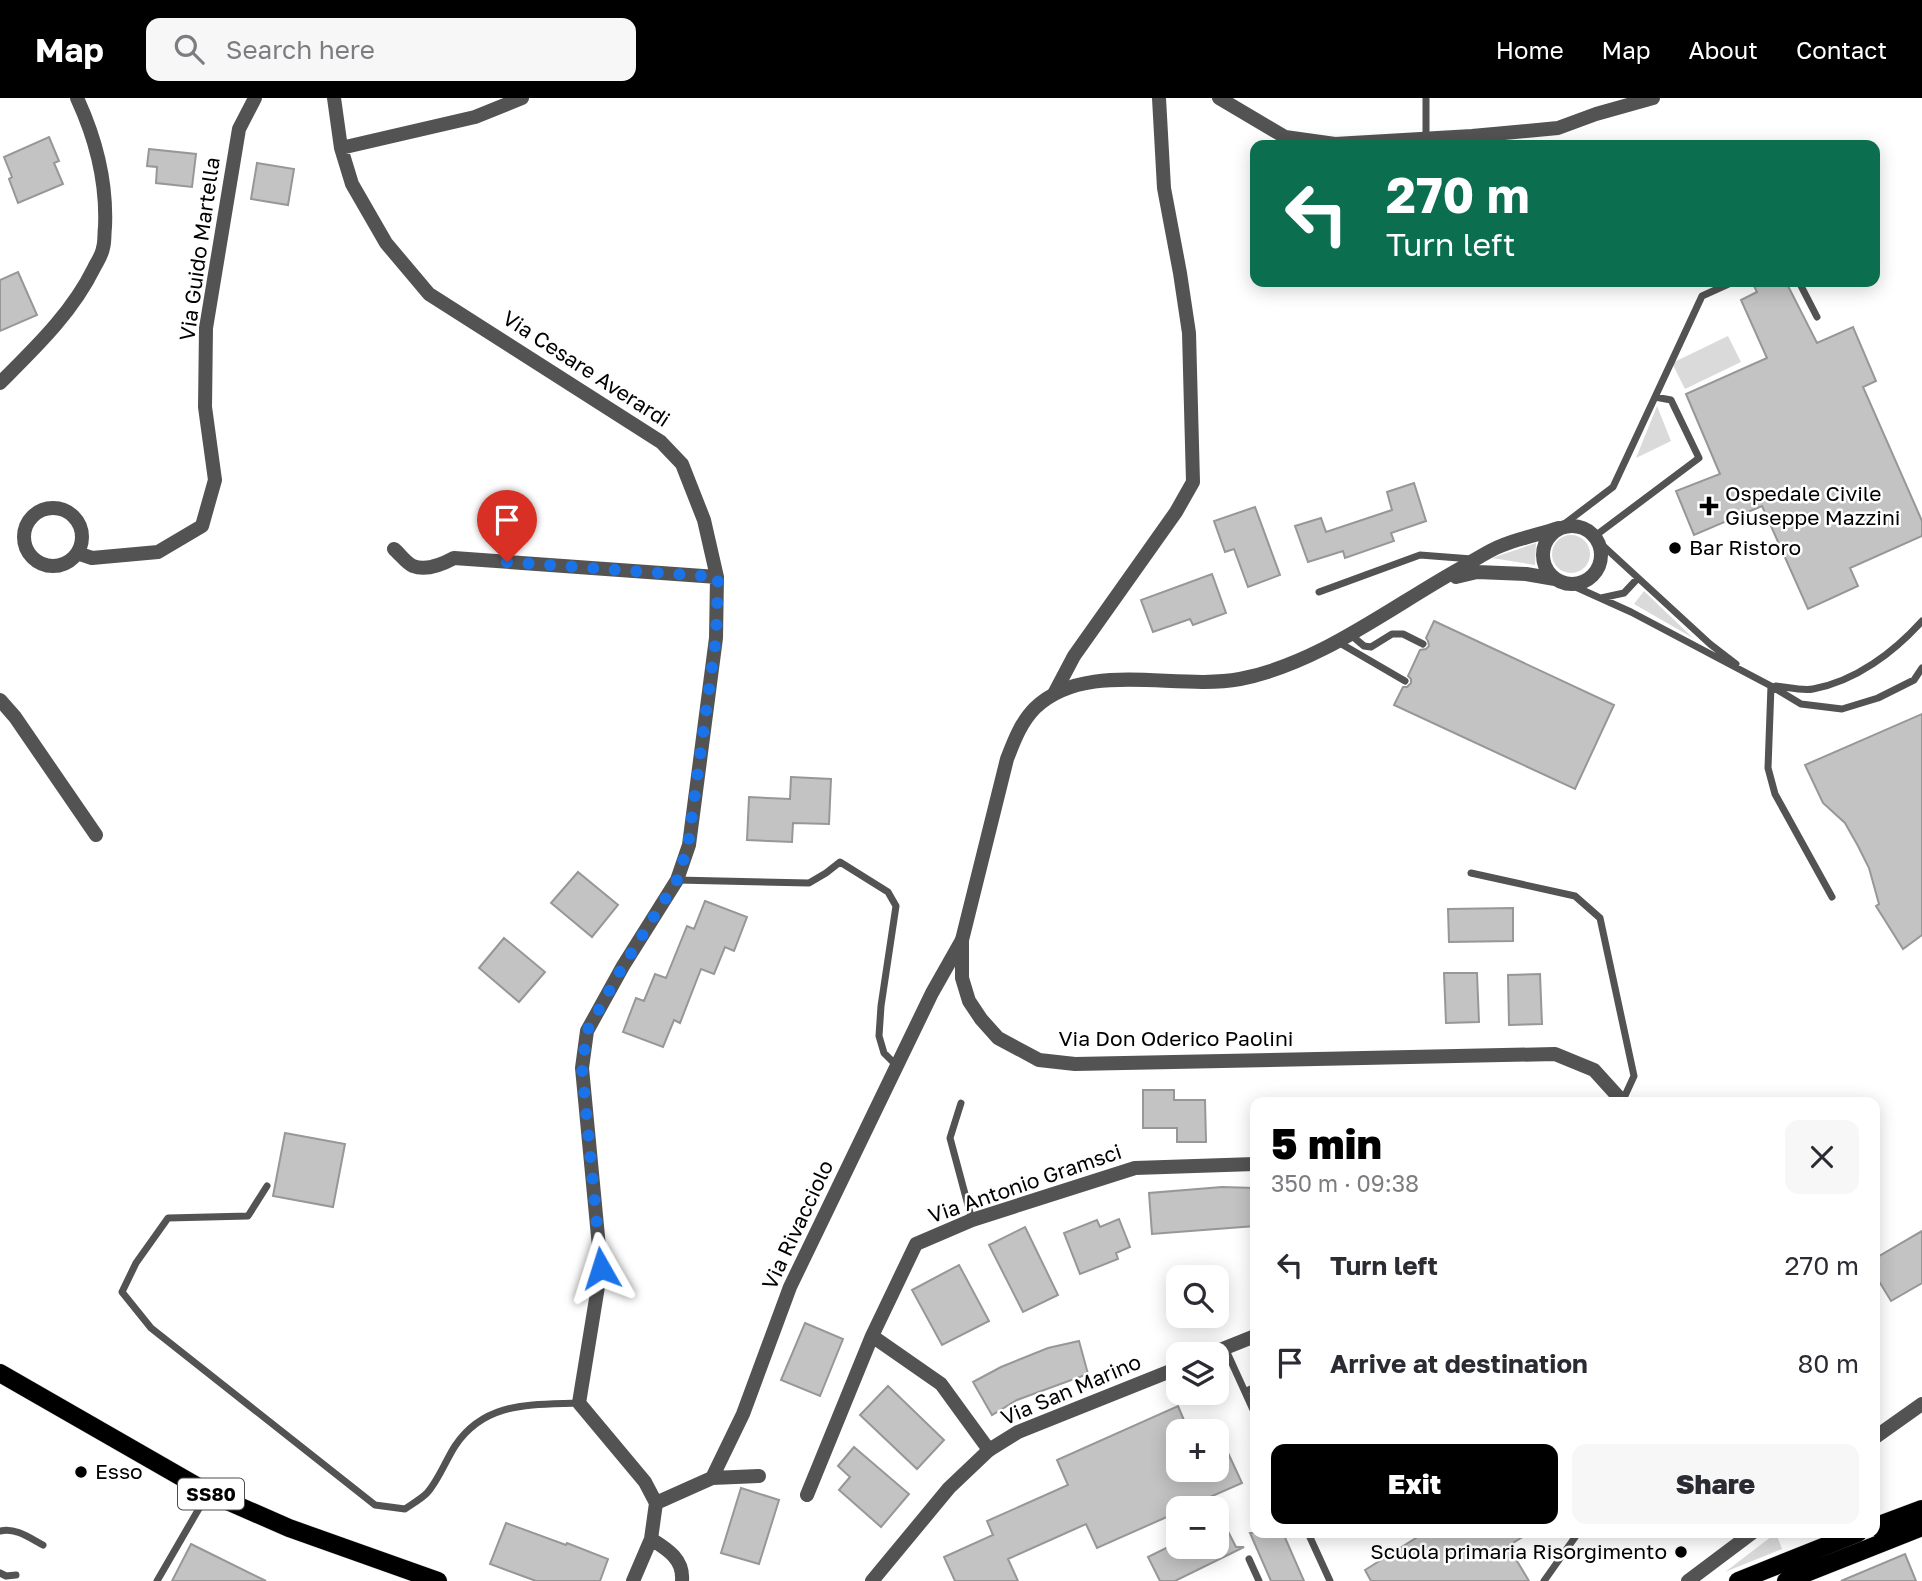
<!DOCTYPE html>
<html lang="en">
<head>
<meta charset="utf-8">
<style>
	:root { --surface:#fff; --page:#f7f7f7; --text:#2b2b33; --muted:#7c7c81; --accent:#000 }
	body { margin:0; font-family:"Golos Text",sans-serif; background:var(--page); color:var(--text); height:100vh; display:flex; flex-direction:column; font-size:26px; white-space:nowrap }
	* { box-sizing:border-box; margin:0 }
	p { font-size:23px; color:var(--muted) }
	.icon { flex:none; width:38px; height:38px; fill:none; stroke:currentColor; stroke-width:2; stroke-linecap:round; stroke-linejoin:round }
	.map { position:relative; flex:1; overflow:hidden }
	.side { position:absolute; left:1250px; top:999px; width:630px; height:441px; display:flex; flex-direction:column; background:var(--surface); border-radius:14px; box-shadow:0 4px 18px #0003 }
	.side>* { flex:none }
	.guide { position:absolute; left:1250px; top:42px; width:630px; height:147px; border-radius:14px; box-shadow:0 4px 18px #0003; background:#0b6e4f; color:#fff; overflow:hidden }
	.buttons { position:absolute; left:1166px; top:1167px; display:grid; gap:14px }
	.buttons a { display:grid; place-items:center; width:63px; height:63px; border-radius:14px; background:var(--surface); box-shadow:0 4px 18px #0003; font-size:35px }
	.pin { position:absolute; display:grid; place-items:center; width:60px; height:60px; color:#fff; margin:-72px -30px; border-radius:50% 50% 50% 0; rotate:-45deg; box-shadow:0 0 7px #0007 }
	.pin .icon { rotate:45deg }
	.me { position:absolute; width:77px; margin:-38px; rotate:354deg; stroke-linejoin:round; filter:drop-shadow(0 0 5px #0008) }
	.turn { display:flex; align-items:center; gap:24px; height:147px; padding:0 21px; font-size:32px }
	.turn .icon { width:91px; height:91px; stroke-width:2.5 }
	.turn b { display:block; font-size:49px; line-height:60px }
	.round { display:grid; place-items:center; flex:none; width:74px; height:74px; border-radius:14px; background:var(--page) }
	.headline { display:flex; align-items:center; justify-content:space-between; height:119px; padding:0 21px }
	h1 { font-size:42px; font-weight:800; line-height:52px; color:var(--accent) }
	.button { display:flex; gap:14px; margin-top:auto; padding:14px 21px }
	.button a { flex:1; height:80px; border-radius:14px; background:var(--accent); color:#fff; font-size:28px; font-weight:800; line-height:80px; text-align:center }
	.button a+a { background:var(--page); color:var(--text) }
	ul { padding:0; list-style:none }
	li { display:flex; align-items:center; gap:21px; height:98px; padding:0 21px }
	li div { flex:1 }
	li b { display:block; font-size:26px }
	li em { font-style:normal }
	header { display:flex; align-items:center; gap:42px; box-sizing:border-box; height:98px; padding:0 35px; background:var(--accent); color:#fff }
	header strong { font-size:33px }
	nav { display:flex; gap:38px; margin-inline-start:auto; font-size:24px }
	.search { width:490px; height:63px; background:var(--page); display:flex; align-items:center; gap:18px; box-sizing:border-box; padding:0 24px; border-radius:14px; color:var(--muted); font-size:26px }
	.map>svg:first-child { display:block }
	.green { fill:#dadada }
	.building { fill:#c3c3c3; stroke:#979797; stroke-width:2 }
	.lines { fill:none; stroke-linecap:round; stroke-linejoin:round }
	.primary-casing { stroke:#dbdbdb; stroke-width:19 }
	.service { stroke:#535353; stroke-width:7 }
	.minor { stroke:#535353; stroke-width:14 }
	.tertiary { stroke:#535353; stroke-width:14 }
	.primary { stroke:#000; stroke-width:18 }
	.route { stroke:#1a73e8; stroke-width:12; stroke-dasharray:0 21.6 }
	.poi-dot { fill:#000; stroke:#fff; stroke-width:2.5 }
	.labels { text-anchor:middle; stroke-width:5; stroke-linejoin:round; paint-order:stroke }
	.shield { fill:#fff; stroke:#4c4c4c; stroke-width:2 }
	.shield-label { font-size:19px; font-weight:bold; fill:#000 }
	.street-label { font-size:21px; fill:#000; stroke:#fff }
	.poi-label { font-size:21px; fill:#000; stroke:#fff; text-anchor:start }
</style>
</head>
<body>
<header>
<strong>Map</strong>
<div class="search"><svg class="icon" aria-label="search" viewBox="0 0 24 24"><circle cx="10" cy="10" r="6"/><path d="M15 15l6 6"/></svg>Search here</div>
<nav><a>Home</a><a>Map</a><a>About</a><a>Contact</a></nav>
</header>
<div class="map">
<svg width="1922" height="1483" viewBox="0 0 1922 1483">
	<rect width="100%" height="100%" fill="#fff"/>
	<path class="green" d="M 1728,238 L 1741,264 L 1685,291 L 1672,265 Z
		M 1657,308 L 1671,343 L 1636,360 Z
		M1552 456a19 19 0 1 1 38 0a19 19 0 1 1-38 0Z
		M 1536,445 L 1535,467 L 1492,460 Z
		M 1644,493 L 1693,540 L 1634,506 Z
		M 1776,1435 L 1782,1451 L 1725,1474 Z"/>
	<path class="building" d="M 49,39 L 59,63 L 54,65 L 63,86 L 18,105 L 9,81 L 12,79 L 4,59 Z
		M 149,51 L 196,56 L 192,89 L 156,85 L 157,69 L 147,68 Z
		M 257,65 L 294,71 L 288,107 L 251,101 Z
		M 18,174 L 37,217 L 0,233 L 0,182 Z
		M 1752,184 L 1786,184 L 1817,245 L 1853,229 L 1876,283 L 1863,289 L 1922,423 L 1922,438 L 1850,470 L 1858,488 L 1808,511 L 1762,408 L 1694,437 L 1676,393 L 1720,376 L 1686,296 L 1767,260 L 1741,202 L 1757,194 Z
		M 1414,385 L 1426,423 L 1391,435 L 1394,443 L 1345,460 L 1343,453 L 1308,464 L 1295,428 L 1321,420 L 1326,434 L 1392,412 L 1387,394 Z
		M 1255,409 L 1280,477 L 1248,489 L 1234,451 L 1225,454 L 1214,423 Z
		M 1212,476 L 1226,515 L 1193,527 L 1190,521 L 1153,534 L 1141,502 Z
		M 1434,523 L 1614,607 L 1575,691 L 1394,607 L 1403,589 L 1407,589 L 1411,585 L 1411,581 L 1408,578 L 1420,552 L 1426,551 L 1429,548 L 1428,543 L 1426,540 Z
		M 1922,616 L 1922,837 L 1903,851 L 1876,808 L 1879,806 L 1869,770 L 1858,748 L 1845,725 L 1823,705 L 1805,667 Z
		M 791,679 L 831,681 L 829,726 L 793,725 L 792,744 L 747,742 L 749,699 L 790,701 Z
		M 578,774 L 618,807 L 592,839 L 551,805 Z
		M 705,803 L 747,819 L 734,853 L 725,849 L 714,876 L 701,871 L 680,925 L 674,922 L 663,949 L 623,934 L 636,900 L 644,903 L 655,876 L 666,880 L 687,828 L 694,831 Z
		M 1513,810 L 1513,843 L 1449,844 L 1448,811 Z
		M 504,840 L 545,874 L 519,904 L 479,870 Z
		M 1444,875 L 1477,875 L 1479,924 L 1446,925 Z
		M 1540,876 L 1542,926 L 1509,927 L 1508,877 Z
		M 1143,992 L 1174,992 L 1174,1002 L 1205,1002 L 1206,1044 L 1177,1044 L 1177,1030 L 1143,1030 Z
		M 285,1035 L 345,1046 L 333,1109 L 273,1098 Z
		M 1222,1089 L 1255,1090 L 1255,1128 L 1152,1136 L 1149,1095 Z
		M 1119,1121 L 1130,1149 L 1116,1155 L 1118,1161 L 1080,1176 L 1064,1135 L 1097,1122 L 1100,1129 Z
		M 1025,1129 L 1058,1197 L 1023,1214 L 989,1147 Z
		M 1922,1133 L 1922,1185 L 1891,1203 L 1874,1175 L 1874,1161 Z
		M 959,1167 L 989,1223 L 942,1247 L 912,1192 Z
		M 805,1225 L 843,1241 L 820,1298 L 781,1282 Z
		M 1079,1243 L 1088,1276 L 1017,1302 L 992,1317 L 973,1284 L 1001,1269 L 1048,1250 Z
		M 888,1288 L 944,1342 L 917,1371 L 860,1317 Z
		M 1178,1308 L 1189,1334 L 1178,1334 L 1178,1372 L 1216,1372 L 1216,1329 L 1242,1385 L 1185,1410 L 1178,1410 L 1178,1414 L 1097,1450 L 1086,1426 L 1008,1461 L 1018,1483 L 955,1483 L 944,1459 L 993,1437 L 987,1423 L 1068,1387 L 1057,1362 Z
		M 854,1349 L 909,1396 L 881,1429 L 839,1392 L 850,1379 L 838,1368 Z
		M 741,1390 L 779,1402 L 759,1466 L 721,1455 Z
		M 1216,1410 L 1236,1449 L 1244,1449 L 1175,1483 L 1160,1483 L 1148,1459 L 1178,1444 L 1178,1449 L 1216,1449 Z
		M 506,1425 L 566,1447 L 567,1445 L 608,1461 L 600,1483 L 536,1483 L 490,1466 Z
		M 1250,1435 L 1283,1435 L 1304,1483 L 1271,1483 Z
		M 1424,1435 L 1529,1435 L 1508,1448 L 1529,1483 L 1371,1483 L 1365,1472 Z
		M 191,1446 L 266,1483 L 172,1483 Z
		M 1905,1456 L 1916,1483 L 1841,1483 Z"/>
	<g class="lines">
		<g class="primary-casing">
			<path id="primary" d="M 0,1275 L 209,1395 L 289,1430 L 438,1483
				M 1874,1429 L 1922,1411
				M 1738,1483 L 1858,1435
				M 1786,1483 L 1922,1429"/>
		</g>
		<path class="service" d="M 1426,40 L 1426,0
			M 1799,184 L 1817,219
			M 1655,299 L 1702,198 L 1733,184
			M 1559,430 L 1613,389 L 1655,299 L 1671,302 L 1699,360 L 1595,438
			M 1599,444 L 1710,546 L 1736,566
			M 1569,486 L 1631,514 L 1771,588 L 1801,606 L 1842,611 L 1878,600 L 1914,582 L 1922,570
			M 1319,494 L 1420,457 L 1472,461
			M 1601,500 L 1624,495 L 1638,480
			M 1351,537 L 1364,548 L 1371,549 L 1392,536 L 1403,536 L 1423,546
			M 1338,544 L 1405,583
			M 1771,588 L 1768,670 L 1775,696 L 1832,799
			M 1776,588 C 1787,589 1802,593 1813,591 C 1856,583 1894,554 1922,523
			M 1471,775 L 1575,798 L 1600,820 L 1634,978 L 1623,1002
			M 677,782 L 809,785 L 826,775 L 840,764 L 888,794 L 896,808 L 881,908 L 879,938 L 884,955 L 896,967
			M 961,1005 L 950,1040 L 972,1122
			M 267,1088 L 248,1118 L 168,1120 L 136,1165 L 122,1194 L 151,1230 L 375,1407 L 405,1411 C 412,1406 421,1401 427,1395 C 438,1383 446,1362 455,1348 C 485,1303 531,1307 579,1305
			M 1225,1250 L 1255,1316
			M 1245,1294 L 1255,1289
			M 0,1433 C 15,1429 30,1440 43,1447
			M 1308,1435 L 1330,1483
			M 1249,1461 L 1259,1483
			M 0,1475 L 6,1478 L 16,1477
			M 157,1483 L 208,1395
			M 1544,1483 L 1578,1435"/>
		<path class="minor" d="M 334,0 L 341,50 L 352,86 L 386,145 L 429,196 L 661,344 L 682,366 L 704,422 L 717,479 L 716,540 L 689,747 L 677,782 L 623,868 L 587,933 L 582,970 L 601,1170 L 579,1305 L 645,1384 L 656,1405
			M 1219,0 L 1285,39 L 1335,46 L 1472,38 L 1558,30 L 1596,16 L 1653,0
			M 341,50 L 475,19 L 522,0
			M24 439a29 29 0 1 1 58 0a29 29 0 1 1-58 0Z
			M 394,451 C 400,456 406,465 413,468 C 426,473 443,466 454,460 L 717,479
			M 77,455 L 92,460 L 158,454 L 202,428 L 215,382 L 205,309 L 206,230 L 239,31 L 255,0
			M 1055,594 L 1074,558 L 1176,414 L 1193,384 L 1189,235 L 1180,175 L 1164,90 L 1159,0
			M 0,602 L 15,619 L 96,737
			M 872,1238 L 941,1286 L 989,1352
			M 712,1380 L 759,1378
			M 807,1397 L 872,1238 L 916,1146 L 972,1122 L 1135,1070 L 1255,1066
			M 656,1405 L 712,1380 L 743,1316 L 790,1189 L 932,895 L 962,842
			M 651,1441 C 667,1451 684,1461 682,1483
			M 633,1483 L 651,1441 L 656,1405"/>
		<path class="tertiary" d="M 0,285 C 35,250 72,215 94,170 C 97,164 102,157 103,150 C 105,144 104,136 105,129 C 107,84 96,41 77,0
			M1543 457a29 29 0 1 1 58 0a29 29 0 1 1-58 0Z
			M 1559,430 C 1541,436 1521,440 1503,447 C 1489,452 1475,462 1461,470 C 1392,508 1319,566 1240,581 C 1175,593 1086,561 1035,610 C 1021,624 1014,643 1007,661 L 962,842 L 962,880 L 969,903 L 981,921 L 998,940 L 1039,962 L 1075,966 L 1555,956 L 1594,972 L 1623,1004
			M 1456,479 L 1477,474 L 1526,476 L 1555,481
			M 1210,1256 L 1255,1238
			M 1874,1340 L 1922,1306
			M 872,1483 L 949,1390 L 989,1352 L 1018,1334 L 1178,1270
			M 1688,1483 L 1752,1435"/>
		<use href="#primary" class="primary"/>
	</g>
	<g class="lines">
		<path class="route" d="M 507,464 L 718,479 L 716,540 L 688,747 L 677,782 L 623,868 L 587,933 L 582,970 L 601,1170"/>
	</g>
	<g class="poi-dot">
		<path d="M1705.5 397.5h7v7h7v7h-7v7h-7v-7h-7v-7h7z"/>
		<circle cx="1675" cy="450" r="7"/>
		<circle cx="81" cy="1374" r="7"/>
		<circle cx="1681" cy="1454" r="7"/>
	</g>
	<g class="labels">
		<rect class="shield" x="178" y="1380.5" width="66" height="31" rx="5"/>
		<g class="shield-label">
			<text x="211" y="1403">SS80</text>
		</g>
		<g class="street-label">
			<text transform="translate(200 151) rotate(-82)" y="7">Via Guido Martella</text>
			<text transform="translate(586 271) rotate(33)" y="7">Via Cesare Averardi</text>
			<text x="1176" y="948">Via Don Oderico Paolini</text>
			<text transform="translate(1025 1086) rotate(-19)" y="7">Via Antonio Gramsci</text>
			<text transform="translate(798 1127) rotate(-65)" y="7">Via Rivacciolo</text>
			<text transform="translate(1071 1292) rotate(-23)" y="7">Via San Marino</text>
		</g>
		<g class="poi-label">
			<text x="1725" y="403">Ospedale Civile<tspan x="1725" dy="24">Giuseppe Mazzini</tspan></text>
			<text x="1689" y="457">Bar Ristoro</text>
			<text x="95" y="1381">Esso</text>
			<text x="1667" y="1461" text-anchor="end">Scuola primaria Risorgimento</text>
		</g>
	</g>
</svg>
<div class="buttons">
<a><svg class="icon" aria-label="search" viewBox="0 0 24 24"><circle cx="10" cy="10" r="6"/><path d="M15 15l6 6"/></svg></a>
<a><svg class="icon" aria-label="layers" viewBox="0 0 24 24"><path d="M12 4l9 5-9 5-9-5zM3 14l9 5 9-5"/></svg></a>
<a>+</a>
<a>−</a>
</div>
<div class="pin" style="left:507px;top:464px;background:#d93025"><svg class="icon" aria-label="arrive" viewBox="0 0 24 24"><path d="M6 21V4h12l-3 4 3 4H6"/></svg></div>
<svg class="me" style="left:601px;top:1170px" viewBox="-20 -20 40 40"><path d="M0-17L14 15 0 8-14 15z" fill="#1a73e8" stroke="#fff" stroke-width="4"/></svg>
<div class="guide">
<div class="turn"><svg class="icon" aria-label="left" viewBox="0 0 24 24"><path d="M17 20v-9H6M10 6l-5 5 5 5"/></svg><div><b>270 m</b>Turn left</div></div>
</div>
<section class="side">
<div class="headline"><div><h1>5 min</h1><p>350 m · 09:38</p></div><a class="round"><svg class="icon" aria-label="close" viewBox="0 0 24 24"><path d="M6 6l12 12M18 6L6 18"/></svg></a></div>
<ul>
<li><svg class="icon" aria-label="left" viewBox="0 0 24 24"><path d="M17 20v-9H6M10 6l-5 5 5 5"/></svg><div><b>Turn left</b></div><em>270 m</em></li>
<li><svg class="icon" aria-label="arrive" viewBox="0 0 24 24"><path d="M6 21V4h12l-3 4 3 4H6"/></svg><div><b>Arrive at destination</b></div><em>80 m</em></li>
</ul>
<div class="button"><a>Exit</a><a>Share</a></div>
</section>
</div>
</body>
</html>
